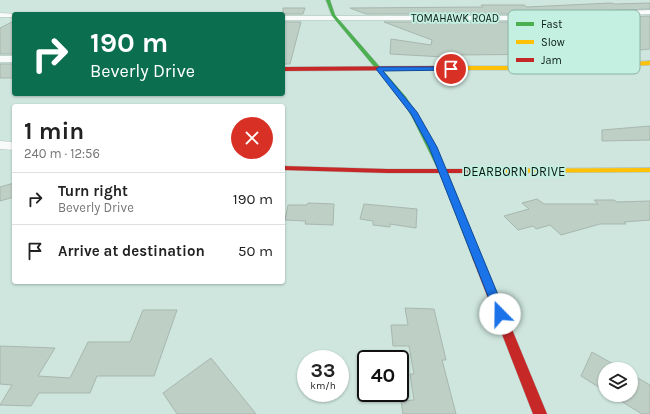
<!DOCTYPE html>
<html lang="en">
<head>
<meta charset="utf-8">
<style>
	:root { --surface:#fff; --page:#f2f2f2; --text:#222; --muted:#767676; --line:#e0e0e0 }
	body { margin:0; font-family:Karla,sans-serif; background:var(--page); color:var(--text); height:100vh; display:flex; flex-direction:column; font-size:15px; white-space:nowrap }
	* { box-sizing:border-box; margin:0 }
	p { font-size:13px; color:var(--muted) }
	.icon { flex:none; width:22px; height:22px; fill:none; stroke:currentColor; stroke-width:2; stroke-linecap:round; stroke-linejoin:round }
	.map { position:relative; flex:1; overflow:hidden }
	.sheet { position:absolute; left:12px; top:104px; width:273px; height:180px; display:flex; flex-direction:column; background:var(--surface); border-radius:4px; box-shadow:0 1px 3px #0004 }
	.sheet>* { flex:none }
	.top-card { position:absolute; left:12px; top:12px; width:273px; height:84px; border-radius:4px; box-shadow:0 1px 3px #0004; background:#0b6e4f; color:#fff; overflow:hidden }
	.fabs { position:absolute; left:598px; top:362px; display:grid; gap:8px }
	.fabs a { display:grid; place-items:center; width:40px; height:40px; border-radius:50%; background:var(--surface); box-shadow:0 1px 3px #0004; font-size:20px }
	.speed { position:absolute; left:297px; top:350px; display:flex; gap:8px; font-size:20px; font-weight:700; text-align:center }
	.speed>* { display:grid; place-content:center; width:52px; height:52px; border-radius:50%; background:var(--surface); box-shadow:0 1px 3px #0004; line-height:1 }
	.speed small { font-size:10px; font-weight:400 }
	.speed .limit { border:2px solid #111; border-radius:6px; background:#fff; color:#111 }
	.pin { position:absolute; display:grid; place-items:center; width:34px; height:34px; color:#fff; margin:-17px; border:2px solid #fff; border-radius:50%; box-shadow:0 1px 4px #0007 }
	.me { position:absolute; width:44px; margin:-22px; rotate:338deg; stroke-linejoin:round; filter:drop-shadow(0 0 3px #0008) }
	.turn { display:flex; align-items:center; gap:14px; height:84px; padding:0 12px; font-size:18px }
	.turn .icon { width:52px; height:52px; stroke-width:2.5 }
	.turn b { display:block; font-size:28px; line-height:34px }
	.round { display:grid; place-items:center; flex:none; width:42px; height:42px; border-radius:21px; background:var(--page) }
	.overview { display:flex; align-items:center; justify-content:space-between; height:68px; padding:0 12px }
	h1 { font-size:24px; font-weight:700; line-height:30px }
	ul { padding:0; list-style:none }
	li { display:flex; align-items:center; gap:12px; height:52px; padding:0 12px; border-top:1px solid var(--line) }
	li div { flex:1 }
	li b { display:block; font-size:15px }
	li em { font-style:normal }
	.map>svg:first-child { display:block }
	.building { fill:#becfc6; stroke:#a8b7af }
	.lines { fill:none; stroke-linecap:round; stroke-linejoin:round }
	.street-casing { stroke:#b0c3bd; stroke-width:1 }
	.fast-casing { stroke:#b0c3bd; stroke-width:1 }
	.slow-casing { stroke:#b0c3bd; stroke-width:1 }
	.jam-casing { stroke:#b0c3bd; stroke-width:1 }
	.street { fill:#f8fbfa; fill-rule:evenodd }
	.fast { fill:#4caf50; fill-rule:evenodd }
	.slow { fill:#ffc107; fill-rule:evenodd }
	.jam { fill:#c62828; fill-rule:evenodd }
	.route { fill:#1a73e8; stroke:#114b97 }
	.labels { text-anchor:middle; stroke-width:3.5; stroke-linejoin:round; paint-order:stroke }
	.far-street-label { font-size:11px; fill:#0a1b16; stroke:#c3f0e1 }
	.street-label { font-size:13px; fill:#0a1b16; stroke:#c3f0e1 }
	.key { fill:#c3f0e1; stroke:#8cb0a4; stroke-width:1 }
	.key-label { font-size:11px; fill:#0a1b16 }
</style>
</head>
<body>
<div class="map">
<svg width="650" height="414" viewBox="0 0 650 414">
	<rect width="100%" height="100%" fill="#cee6de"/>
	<path class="building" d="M 611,3 L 615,4 L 650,3 L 650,9 L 509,14 L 366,14 L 350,8 L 483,7 L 481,5 L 524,5 L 527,7 Z
		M 283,8 L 305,8 L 303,14 L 283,14 Z
		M 650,16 L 650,49 L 599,54 L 444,55 L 444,57 L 390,54 L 391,39 L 431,45 L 432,40 L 384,22 L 509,22 Z
		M 14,21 L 14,54 L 0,54 L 0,28 Z
		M 283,22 L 301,22 L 290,64 L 283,64 Z
		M 0,64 L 14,64 L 14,78 L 0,78 Z
		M 650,126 L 650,140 L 602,141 L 602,130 Z
		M 14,183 L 14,197 L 0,201 L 0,187 Z
		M 537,199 L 544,204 L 598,204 L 594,200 L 614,200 L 617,202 L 650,201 L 650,220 L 624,222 L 626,224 L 600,224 L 561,235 L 550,225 L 536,229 L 533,226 L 518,230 L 504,216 L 529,209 L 522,203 Z
		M 308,203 L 334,204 L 333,225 L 305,224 L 306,221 L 285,220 L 288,205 L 307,205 Z
		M 364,204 L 417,209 L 416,228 L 390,224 L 390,227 L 373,225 L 373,221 L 360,219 Z
		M 405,308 L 434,309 L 446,360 L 442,360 L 456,414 L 403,414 L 401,401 L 414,400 L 410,374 L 414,374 L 409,346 L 393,346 L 391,325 L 408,325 Z
		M 143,310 L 177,310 L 154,376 L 97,376 L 90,393 L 39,393 L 31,406 L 0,405 L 12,385 L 0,384 L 0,346 L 55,348 L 38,376 L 70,378 L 88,342 L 130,342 Z
		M 592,352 L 622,369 L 605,369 L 605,391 L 581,376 Z
		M 211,358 L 256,414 L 177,414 L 163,393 Z
		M 631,374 L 650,385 L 650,414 L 642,414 L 611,395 L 631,395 Z"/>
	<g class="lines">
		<g class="street-casing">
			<path id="street" d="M 650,10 L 650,14 L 509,20 L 283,20 L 283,16 L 509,16 Z
				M 0,13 L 17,14 L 14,14 L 14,17 L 0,17 Z
				M 0,56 L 14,56 L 14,62 L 0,62 Z
				M 0,141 L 14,142 L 14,150 L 0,149 Z"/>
		</g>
		<g class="fast-casing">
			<path id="fast" d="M 326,0 L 330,0 L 335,15 L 406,97 L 419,117 L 449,176 L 482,257 L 481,260 L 473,260 L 472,257 L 441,176 L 412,117 L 401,99 L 332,16 Z"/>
		</g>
		<g class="slow-casing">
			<path id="slow" d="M 650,61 L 650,65 L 557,70 L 434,70 L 431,68 L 434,66 L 557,66 Z
				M 650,168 L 650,172 L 471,173 L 467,171 L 471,169 Z"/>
		</g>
		<g class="jam-casing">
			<path id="jam" d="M 283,67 L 434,66 L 437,68 L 434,70 L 283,71 Z
				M 283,166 L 387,169 L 471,169 L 475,171 L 471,173 L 387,173 L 283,170 Z
				M 477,253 L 481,254 L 482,257 L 547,414 L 533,414 L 472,257 L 473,254 Z"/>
		</g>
		<use href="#street" class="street"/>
		<use href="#fast" class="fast"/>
		<use href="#slow" class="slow"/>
		<use href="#jam" class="jam"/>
	</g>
	<path class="route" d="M 451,67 L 453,70 L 383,71 L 417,112 L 437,147 L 506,314 L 505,317 L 500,319 L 496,317 L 495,314 L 429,147 L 411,114 L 376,69 L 379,67 Z"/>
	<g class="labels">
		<g class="far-street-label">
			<text x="455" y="22">TOMAHAWK ROAD</text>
		</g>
		<g class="street-label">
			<text x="514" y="176">DEARBORN DRIVE</text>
		</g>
	</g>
	<rect x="508" y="10" width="132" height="64" rx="6" class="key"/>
	<rect x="516" y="22" width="18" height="4" fill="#4caf50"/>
	<rect x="516" y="40" width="18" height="4" fill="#ffc107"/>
	<rect x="516" y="58" width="18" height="4" fill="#c62828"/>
	<g class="key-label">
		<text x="541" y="28">Fast</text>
		<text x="541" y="46">Slow</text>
		<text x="541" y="64">Jam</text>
	</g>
</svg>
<div class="fabs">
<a><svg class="icon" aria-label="layers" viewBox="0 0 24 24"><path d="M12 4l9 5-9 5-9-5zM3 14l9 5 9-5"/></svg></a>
</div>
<div class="speed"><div>33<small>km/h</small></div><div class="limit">40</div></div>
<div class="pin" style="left:451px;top:69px;background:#d93025"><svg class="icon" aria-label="arrive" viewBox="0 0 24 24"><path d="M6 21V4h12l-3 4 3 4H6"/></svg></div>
<svg class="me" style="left:500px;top:314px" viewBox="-20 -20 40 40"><circle r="19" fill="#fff"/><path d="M0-13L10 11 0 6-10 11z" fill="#1a73e8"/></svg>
<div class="top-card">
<div class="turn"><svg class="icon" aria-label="right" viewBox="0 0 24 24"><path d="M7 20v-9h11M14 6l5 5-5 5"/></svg><div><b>190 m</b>Beverly Drive</div></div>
</div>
<section class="sheet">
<div class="overview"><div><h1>1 min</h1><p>240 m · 12:56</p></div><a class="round" style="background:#d93025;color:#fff"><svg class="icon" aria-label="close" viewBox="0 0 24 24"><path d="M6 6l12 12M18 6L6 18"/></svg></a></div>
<ul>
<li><svg class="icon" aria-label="right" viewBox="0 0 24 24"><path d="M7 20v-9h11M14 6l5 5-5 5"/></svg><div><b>Turn right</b><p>Beverly Drive</p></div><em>190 m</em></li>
<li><svg class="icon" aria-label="arrive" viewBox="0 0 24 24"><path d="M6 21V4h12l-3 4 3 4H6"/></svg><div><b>Arrive at destination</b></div><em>50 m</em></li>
</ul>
</section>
</div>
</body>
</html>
